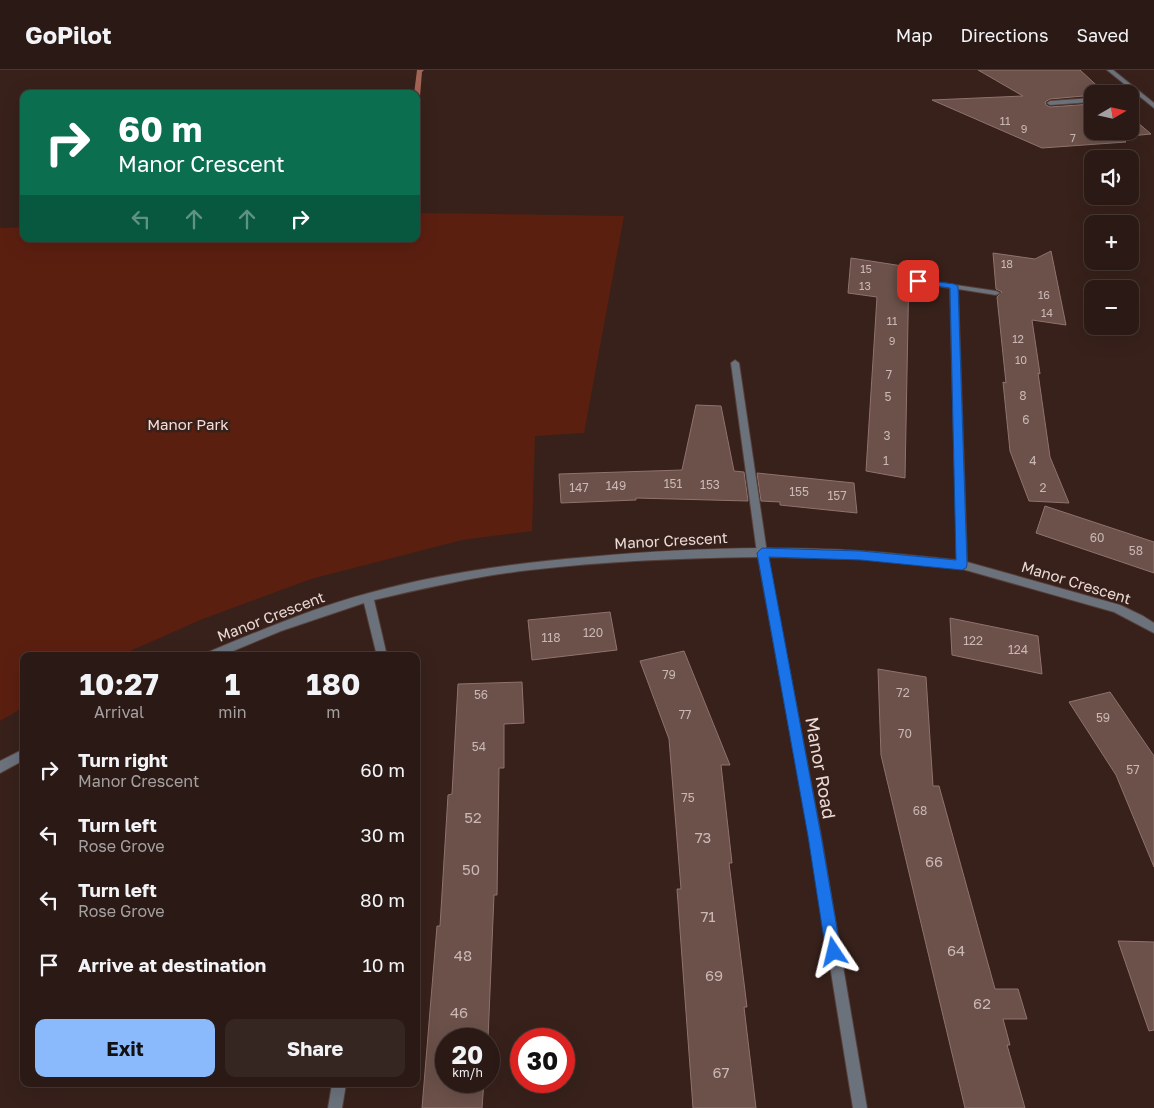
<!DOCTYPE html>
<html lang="en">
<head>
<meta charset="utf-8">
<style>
	:root { --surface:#2a1914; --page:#362622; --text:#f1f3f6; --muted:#a5a0a0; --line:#463834; --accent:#8bbafc }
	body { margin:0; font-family:"Golos Text",sans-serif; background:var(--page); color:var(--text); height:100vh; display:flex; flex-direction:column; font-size:19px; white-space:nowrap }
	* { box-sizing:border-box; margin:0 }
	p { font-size:16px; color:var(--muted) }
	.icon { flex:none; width:28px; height:28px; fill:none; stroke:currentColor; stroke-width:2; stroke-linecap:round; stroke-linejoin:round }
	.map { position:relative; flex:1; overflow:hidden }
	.panel { position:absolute; left:20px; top:582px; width:400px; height:435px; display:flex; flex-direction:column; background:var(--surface); border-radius:10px; box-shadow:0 5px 20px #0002,0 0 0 1px var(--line) }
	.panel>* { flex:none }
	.guide { position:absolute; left:20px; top:20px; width:400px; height:152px; border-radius:10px; box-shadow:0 5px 20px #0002,0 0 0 1px var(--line); background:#0b6e4f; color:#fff; overflow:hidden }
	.needle { width:32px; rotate:81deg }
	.fabs { position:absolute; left:1084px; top:15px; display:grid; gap:10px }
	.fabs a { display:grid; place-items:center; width:55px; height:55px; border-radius:10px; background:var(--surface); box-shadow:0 5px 20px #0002,0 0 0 1px var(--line); font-size:25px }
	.speed { position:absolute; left:435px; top:958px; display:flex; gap:10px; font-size:25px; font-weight:700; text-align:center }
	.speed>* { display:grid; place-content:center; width:65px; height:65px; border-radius:50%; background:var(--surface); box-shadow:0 5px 20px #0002,0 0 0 1px var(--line); line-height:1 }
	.speed small { font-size:12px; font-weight:400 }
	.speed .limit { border:8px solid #d22; background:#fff; color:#111 }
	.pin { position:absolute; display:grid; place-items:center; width:42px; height:42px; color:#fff; margin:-21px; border-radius:10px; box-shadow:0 2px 8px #0006 }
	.me { position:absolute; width:55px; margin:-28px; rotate:350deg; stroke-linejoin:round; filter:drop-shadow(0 0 4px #0008) }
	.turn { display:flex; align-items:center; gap:18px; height:105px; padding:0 15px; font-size:22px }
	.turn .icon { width:65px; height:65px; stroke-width:2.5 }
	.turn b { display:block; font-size:35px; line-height:42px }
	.lanes { display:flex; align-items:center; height:48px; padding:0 15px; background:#0003; justify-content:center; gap:25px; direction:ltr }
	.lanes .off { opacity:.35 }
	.eta { display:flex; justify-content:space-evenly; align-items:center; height:85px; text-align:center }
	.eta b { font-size:30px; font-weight:700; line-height:35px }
	.button { display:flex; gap:10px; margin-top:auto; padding:10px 15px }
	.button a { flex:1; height:58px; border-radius:10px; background:var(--accent); color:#111; font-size:20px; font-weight:700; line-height:58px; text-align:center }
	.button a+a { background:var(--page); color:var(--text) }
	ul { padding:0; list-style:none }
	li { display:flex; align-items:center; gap:15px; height:65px; padding:0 15px }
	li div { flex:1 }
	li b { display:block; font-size:19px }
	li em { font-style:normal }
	header { display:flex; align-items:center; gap:30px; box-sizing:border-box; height:70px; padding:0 25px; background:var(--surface); border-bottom:1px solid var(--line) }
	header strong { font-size:24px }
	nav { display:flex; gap:28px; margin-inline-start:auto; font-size:18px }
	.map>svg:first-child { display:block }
	.green { fill:#5b1f10 }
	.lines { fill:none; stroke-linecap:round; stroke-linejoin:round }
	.stream { fill:#a26455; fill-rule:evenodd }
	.building { fill:#6b514a; stroke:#8f736c }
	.service-casing { stroke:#553f39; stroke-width:2 }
	.minor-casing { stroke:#553f39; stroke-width:2 }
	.service { fill:#6c727c; fill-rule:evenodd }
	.minor { fill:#6c727c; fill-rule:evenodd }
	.route { fill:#1a73e8; stroke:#114b97 }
	.labels { text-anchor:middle; stroke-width:5; stroke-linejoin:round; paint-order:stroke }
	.far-number-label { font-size:11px; fill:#cbb8b4 }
	.number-label { font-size:12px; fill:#cbb8b4 }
	.park-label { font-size:15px; fill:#f6ddd6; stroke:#38211b }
	.street-label { font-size:15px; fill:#ebdbd7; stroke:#38211b }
	.near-number-label { font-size:15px; fill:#cbb8b4 }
	.near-street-label { font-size:18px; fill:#ebdbd7; stroke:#38211b }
</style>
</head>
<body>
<header>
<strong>GoPilot</strong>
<nav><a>Map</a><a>Directions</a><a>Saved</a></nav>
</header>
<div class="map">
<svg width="1154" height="1038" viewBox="0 0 1154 1038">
	<rect width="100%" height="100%" fill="#38211b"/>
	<path class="green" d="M 416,143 L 624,146 L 584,363 L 535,366 L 532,461 L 462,470 L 311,509 L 200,550 L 119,586 L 24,586 L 24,637 L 0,651 L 0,158 L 24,157 L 24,169 L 416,169 Z"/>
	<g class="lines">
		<path class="stream" d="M 417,0 L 424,0 L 422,2 L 419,39 L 416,41 L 416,24 L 414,24 Z
			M 416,85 L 419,87 L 419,90 L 416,92 Z"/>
	</g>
	<path class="building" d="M 978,0 L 1080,0 L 1106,24 L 1050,29 L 1045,32 L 1046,35 L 1050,37 L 1092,34 L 1092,61 L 1130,61 L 1130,46 L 1151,64 L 1120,67 L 1126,72 L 1042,78 L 932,30 L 1023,26 Z
		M 1051,181 L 1066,255 L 1032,250 L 1040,304 L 1038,303 L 1050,387 L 1069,433 L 1029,431 L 1010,381 L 1003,312 L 1006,313 L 997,227 L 1002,222 L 996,219 L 993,183 L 1035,189 Z
		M 851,188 L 909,197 L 905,408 L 866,401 L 877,227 L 848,223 Z
		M 696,335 L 721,336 L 734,401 L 744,402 L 748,431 L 636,428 L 636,430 L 561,433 L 559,404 L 682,400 Z
		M 757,403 L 854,413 L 857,443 L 780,435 L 780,432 L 761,431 Z
		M 1045,436 L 1154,472 L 1154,503 L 1036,463 Z
		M 610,542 L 617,580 L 532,590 L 528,550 Z
		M 950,548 L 1038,566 L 1042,604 L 952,585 Z
		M 684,581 L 730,695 L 721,695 L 732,793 L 729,793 L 747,937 L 744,937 L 756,1038 L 693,1038 L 677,819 L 681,819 L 669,669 L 640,591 Z
		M 878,599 L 926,607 L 933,716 L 939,716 L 995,919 L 1018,919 L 1027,949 L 1003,949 L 1010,975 L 1007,975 L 1025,1038 L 965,1038 L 881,685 Z
		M 522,612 L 524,653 L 504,654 L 504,698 L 499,698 L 497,825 L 494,825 L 488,969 L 446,969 L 446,1011 L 484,1011 L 482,1038 L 422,1038 L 437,856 L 440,856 L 448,725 L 452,724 L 458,614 Z
		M 1110,622 L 1154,686 L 1154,797 L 1116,705 L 1069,632 Z
		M 1118,871 L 1154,872 L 1154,960 L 1149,961 Z"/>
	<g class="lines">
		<g class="service-casing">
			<path id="service" d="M 735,290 L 739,293 L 767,483 L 765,486 L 759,486 L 757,483 L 731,293 Z"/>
		</g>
		<g class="minor-casing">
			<path id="minor" d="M 1107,0 L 1113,0 L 1154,33 L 1154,38 Z
				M 1092,28 L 1092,32 L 1050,35 L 1047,33 L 1050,31 Z
				M 915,209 L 996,221 L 1000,223 L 996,225 L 958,219 L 967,492 L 1120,535 L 1143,546 L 1154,553 L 1154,563 L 1114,542 L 962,499 L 861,489 L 768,487 L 821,766 L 867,1038 L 853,1038 L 809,766 L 758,487 C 682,488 606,491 530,500 C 478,506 426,518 374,530 L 387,586 L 377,586 L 364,533 L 281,561 L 221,586 L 205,586 L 206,583 C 259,561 313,538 369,523 C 440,503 515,493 588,487 C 679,479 771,475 861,481 C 893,483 925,487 957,490 L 950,218 L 918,213 L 915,213 Z
				M 24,679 L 24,690 L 0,703 L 0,691 Z
				M 332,1014 L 346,1014 L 342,1038 L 328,1038 Z"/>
		</g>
		<use href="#service" class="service"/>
		<use href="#minor" class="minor"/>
	</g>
	<path class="route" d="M 915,209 L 954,214 L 958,216 L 967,495 L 966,498 L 962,500 L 861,490 L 769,487 L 821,766 L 841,882 L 839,888 L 834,890 L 829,888 L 826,882 L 808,766 L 757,483 L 762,478 L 861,481 L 956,490 L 950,218 L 915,213 Z"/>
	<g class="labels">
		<g class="far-number-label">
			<text x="1005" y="55">11</text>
			<text x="1024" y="63">9</text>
			<text x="1073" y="72">7</text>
			<text x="1007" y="198">18</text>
			<text x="866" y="203">15</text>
			<text x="865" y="220">13</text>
			<text x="1044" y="229">16</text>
			<text x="1047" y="247">14</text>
			<text x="892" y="255">11</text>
			<text x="1018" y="273">12</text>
			<text x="892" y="275">9</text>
			<text x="1021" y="294">10</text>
		</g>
		<g class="number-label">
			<text x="889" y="309">7</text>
			<text x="1023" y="330">8</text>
			<text x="888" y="331">5</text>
			<text x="1026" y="354">6</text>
			<text x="887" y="370">3</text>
			<text x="886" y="395">1</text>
			<text x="1033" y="395">4</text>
			<text x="673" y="418">151</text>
			<text x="710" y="419">153</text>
			<text x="616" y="420">149</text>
			<text x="579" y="422">147</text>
			<text x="1043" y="422">2</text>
			<text x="799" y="426">155</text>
			<text x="837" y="430">157</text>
			<text x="1097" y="472">60</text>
			<text x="1136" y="485">58</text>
			<text x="593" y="567">120</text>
			<text x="551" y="572">118</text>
			<text x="973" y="575">122</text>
			<text x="1018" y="584">124</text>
			<text x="669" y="609">79</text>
			<text x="903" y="627">72</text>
			<text x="481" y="629">56</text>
			<text x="685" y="649">77</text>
			<text x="1103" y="652">59</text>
			<text x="905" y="668">70</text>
			<text x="479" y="681">54</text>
			<text x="1133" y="704">57</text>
			<text x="688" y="732">75</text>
			<text x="920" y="745">68</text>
		</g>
		<g class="park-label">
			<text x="188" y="360">Manor Park</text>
		</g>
		<g class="street-label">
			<text transform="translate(671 471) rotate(-3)" y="5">Manor Crescent</text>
			<text transform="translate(1076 513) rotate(17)" y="5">Manor Crescent</text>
			<text transform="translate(271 547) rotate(-21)" y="5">Manor Crescent</text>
		</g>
		<g class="near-number-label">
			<text x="473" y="753">52</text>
			<text x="703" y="773">73</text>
			<text x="934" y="797">66</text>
			<text x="471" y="805">50</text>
			<text x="708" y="852">71</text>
			<text x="956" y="886">64</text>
			<text x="463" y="891">48</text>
			<text x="714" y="911">69</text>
			<text x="982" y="939">62</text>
			<text x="459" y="948">46</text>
			<text x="721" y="1008">67</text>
		</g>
		<g class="near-street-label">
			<text transform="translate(820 698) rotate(80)" y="6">Manor Road</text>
		</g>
	</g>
</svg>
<div class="fabs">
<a><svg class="needle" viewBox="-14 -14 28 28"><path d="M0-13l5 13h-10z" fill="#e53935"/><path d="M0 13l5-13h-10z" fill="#a5a0a0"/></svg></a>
<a><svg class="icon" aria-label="sound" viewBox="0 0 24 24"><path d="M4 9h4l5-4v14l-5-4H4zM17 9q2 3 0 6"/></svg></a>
<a>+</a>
<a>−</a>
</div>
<div class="speed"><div>20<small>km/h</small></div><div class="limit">30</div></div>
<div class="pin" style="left:918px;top:211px;background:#d93025"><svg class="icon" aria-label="arrive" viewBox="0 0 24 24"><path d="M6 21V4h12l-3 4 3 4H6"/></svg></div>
<svg class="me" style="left:834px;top:882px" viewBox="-20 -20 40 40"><path d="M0-17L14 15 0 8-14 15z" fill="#1a73e8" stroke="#fff" stroke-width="4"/></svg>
<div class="guide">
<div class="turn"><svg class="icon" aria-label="right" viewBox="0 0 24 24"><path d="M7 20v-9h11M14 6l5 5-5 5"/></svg><div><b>60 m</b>Manor Crescent</div></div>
<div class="lanes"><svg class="icon off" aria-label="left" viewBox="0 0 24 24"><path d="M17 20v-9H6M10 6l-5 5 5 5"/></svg><svg class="icon off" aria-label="ahead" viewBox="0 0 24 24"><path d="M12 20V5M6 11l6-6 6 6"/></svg><svg class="icon off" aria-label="ahead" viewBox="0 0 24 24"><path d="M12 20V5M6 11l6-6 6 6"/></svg><svg class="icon" aria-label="right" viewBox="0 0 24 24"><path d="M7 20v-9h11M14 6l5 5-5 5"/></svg></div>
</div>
<section class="panel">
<div class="eta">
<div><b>10:27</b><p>Arrival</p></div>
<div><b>1</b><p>min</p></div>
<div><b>180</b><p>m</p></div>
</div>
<ul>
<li><svg class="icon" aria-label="right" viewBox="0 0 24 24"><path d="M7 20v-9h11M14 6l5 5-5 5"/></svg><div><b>Turn right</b><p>Manor Crescent</p></div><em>60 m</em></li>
<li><svg class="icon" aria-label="left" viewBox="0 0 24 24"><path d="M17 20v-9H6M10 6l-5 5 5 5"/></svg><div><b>Turn left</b><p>Rose Grove</p></div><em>30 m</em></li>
<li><svg class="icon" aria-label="left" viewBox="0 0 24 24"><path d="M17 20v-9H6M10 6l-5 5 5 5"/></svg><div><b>Turn left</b><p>Rose Grove</p></div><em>80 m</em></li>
<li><svg class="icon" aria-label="arrive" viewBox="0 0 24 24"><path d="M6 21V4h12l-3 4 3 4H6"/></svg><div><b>Arrive at destination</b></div><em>10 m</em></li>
</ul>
<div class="button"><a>Exit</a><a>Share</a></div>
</section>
</div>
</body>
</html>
